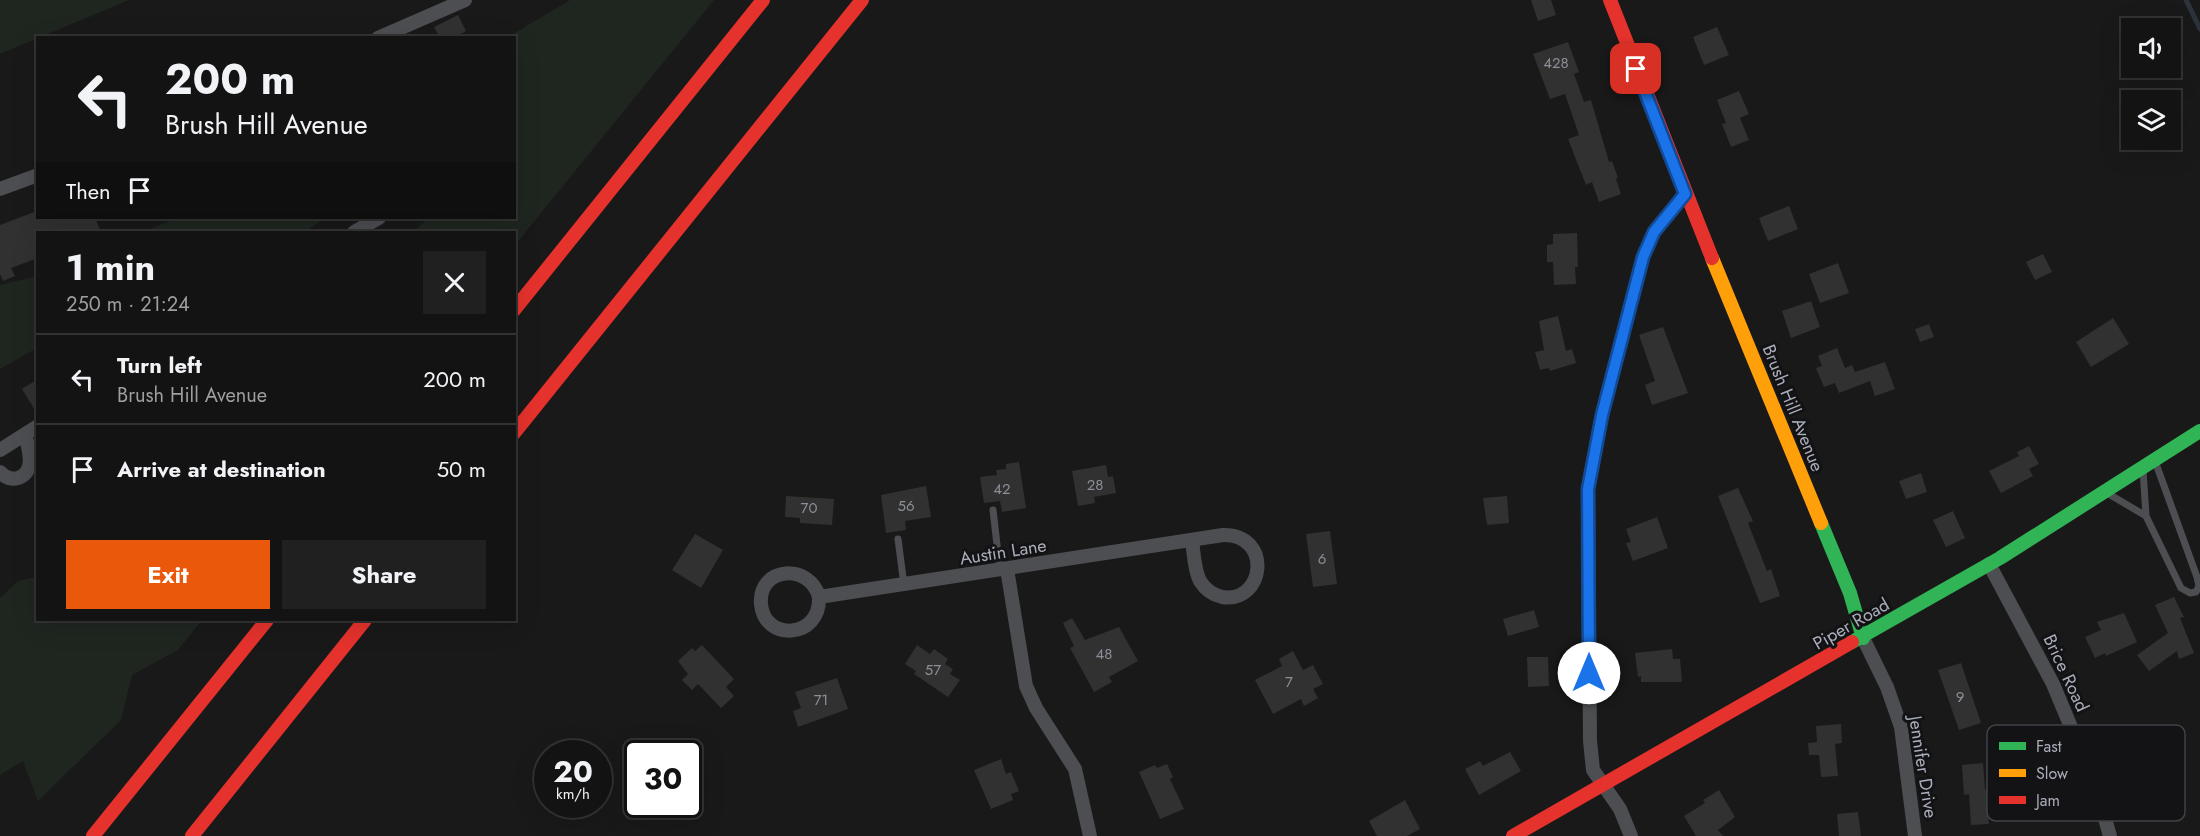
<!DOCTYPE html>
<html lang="en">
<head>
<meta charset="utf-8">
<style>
	:root { --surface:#131313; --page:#202021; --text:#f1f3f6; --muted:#9d9ea0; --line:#323233; --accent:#ea580c }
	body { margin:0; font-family:Jost,sans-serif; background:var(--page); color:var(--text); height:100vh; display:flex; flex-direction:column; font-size:22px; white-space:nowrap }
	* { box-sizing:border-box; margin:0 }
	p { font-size:20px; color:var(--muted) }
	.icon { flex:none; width:33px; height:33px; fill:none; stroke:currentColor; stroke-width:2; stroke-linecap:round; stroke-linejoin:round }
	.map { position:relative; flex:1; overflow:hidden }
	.drawer { position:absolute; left:36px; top:231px; width:480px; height:390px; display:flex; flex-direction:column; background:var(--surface); border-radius:0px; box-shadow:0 6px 24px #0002,0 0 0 2px var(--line) }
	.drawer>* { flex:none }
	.hud { position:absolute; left:36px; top:36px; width:480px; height:183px; border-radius:0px; box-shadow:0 6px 24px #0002,0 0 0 2px var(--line); background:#131313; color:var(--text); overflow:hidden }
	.buttons { position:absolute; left:2121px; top:18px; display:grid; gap:12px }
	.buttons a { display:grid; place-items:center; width:60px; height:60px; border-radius:0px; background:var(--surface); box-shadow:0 6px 24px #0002,0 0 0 2px var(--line); font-size:30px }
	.speed { position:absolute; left:534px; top:740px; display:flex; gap:12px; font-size:30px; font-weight:700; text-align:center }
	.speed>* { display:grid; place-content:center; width:78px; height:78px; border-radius:50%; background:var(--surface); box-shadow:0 6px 24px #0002,0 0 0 2px var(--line); line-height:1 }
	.speed small { font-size:15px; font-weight:400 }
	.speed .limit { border:3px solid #111; border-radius:9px; background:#fff; color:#111 }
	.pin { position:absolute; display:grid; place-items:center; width:51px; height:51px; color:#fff; margin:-26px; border-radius:12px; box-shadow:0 3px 9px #0006 }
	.me { position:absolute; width:66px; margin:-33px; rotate:0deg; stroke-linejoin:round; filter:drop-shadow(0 0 4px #0008) }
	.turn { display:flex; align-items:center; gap:21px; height:126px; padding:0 30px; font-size:27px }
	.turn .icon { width:78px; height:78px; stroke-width:2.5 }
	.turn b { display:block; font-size:42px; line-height:51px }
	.then { display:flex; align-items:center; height:57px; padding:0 30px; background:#0003; gap:12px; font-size:22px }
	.round { display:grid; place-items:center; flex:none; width:63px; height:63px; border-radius:0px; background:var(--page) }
	.summary { display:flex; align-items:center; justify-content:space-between; height:102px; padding:0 30px }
	h1 { font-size:36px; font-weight:700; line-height:45px }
	.cta { display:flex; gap:12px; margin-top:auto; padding:12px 30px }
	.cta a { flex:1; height:69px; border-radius:0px; background:var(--accent); color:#fff; font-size:24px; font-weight:700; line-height:69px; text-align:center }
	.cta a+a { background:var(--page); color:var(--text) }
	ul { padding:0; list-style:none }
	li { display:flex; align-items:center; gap:18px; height:90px; padding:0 30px; border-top:2px solid var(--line) }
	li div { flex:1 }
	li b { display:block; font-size:22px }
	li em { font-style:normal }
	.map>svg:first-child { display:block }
	.green { fill:#1f2620 }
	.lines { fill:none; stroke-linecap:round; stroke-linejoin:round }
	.stream { stroke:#2c333b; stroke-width:5 }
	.building { fill:#313131 }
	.lane { stroke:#4d4e52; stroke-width:7 }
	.street { stroke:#4d4e52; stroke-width:14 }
	.fast { stroke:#30b455; stroke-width:14 }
	.slow { stroke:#ff9f0a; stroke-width:14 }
	.jam { stroke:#e5322d; stroke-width:14 }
	.route-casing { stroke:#114b97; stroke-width:15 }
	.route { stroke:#1a73e8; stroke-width:10 }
	.labels { text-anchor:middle; stroke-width:6; stroke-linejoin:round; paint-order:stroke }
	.number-label { font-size:15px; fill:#8c8f98 }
	.street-label { font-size:18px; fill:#aaaeba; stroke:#131315 }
	.key { fill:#131315; stroke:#404247; stroke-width:1.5 }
	.key-label { font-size:16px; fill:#aaaeba }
</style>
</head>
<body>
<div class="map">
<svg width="2200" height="836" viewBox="0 0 2200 836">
	<rect width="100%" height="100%" fill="#191919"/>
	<path class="green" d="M 0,0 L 129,0 L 0,54 Z
		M 570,0 L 714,0 L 515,245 L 514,232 L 412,232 L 429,218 L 514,218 L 514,38 L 508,37 Z
		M 178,218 L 325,218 L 305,232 L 142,232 Z
		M 37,276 L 37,348 L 0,369 L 0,285 Z
		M 37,577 L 38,620 L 202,620 L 178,650 L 132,675 L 121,720 L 38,801 L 23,761 L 0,775 L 0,598 L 18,581 Z"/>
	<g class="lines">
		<path class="stream" d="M 2186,0 L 2200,29"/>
	</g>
	<path class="building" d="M 1531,0 L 1551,0 L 1556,15 L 1538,21 Z
		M 458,15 L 466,31 L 454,38 L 440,38 L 434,27 Z
		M 1717,27 L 1729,55 L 1704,65 L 1693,37 Z
		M 1568,42 L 1579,72 L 1574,74 L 1584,102 L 1591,100 L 1609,162 L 1612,161 L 1618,178 L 1616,179 L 1621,194 L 1599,202 L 1592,182 L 1586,185 L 1568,139 L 1579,135 L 1565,94 L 1550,99 L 1533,54 Z
		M 1739,91 L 1749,114 L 1740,118 L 1749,140 L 1731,147 L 1722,124 L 1726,123 L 1717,100 Z
		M 1789,206 L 1798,229 L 1768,241 L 1759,218 Z
		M 37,211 L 38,218 L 95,218 L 101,232 L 38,232 L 38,258 L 11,268 L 15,276 L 3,281 L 0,274 L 0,225 Z
		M 1577,233 L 1578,267 L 1575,267 L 1576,284 L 1554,285 L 1553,262 L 1547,262 L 1547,245 L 1553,244 L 1553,234 Z
		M 2043,254 L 2052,272 L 2035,280 L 2026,262 Z
		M 1838,263 L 1849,293 L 1820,303 L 1809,274 Z
		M 1811,301 L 1820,327 L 1791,338 L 1782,311 Z
		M 1558,316 L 1566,351 L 1572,349 L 1576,363 L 1550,371 L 1549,368 L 1540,370 L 1535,352 L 1544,350 L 1539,321 Z
		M 2113,318 L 2129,344 L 2091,367 L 2076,342 Z
		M 1929,324 L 1934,337 L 1920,342 L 1915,329 Z
		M 1663,327 L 1688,393 L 1652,405 L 1645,385 L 1655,381 L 1639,335 Z
		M 1837,348 L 1845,368 L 1852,365 L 1855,372 L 1885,362 L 1895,389 L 1875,396 L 1870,381 L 1839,393 L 1835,383 L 1824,387 L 1816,368 L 1822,366 L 1818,356 Z
		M 38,379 L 38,415 L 22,389 Z
		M 2029,446 L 2039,464 L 2029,469 L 2033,476 L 2001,493 L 1989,471 L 2019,456 L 2017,452 Z
		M 1019,462 L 1026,508 L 1002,512 L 1000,501 L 984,503 L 980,477 L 997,475 L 996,470 L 1006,469 L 1006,464 Z
		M 1106,465 L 1108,477 L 1113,476 L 1116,493 L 1094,497 L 1095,503 L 1078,506 L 1072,471 Z
		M 1921,473 L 1927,492 L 1906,499 L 1899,481 Z
		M 926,486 L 931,517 L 905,521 L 906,530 L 886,533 L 881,495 Z
		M 1738,488 L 1753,521 L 1748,523 L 1767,571 L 1771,569 L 1780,596 L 1760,603 L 1718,496 Z
		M 786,496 L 834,499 L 832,525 L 800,523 L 800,518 L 785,517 Z
		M 1507,496 L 1509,523 L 1487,525 L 1483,498 Z
		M 1953,511 L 1965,538 L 1946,547 L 1933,520 Z
		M 1657,517 L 1668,548 L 1633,561 L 1626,543 L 1631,542 L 1626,529 Z
		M 1330,531 L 1337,584 L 1313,587 L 1306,534 Z
		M 695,534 L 723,550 L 701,588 L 672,570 Z
		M 2174,597 L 2184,617 L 2180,618 L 2194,653 L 2179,659 L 2177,651 L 2149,671 L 2137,655 L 2168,633 L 2155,605 Z
		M 1534,610 L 1539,627 L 1508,636 L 1503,619 Z
		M 2124,613 L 2137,642 L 2106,656 L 2105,653 L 2095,658 L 2085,637 L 2101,630 L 2097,622 Z
		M 1072,618 L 1085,640 L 1119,627 L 1138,661 L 1109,677 L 1112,682 L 1094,692 L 1070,648 L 1074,646 L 1063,623 Z
		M 702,645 L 734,679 L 726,687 L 734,696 L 721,708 L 698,684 L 692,690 L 682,680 L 688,674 L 678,661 L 692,648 L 695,651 Z
		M 917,645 L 930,654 L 934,649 L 948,659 L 945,664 L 953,669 L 950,674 L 960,680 L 948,697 L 914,674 L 916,671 L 905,664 Z
		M 1672,649 L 1673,659 L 1680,659 L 1682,682 L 1641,682 L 1641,676 L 1638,677 L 1635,653 Z
		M 1293,651 L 1303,670 L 1313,665 L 1323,684 L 1313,689 L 1318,698 L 1304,706 L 1301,699 L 1273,714 L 1255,680 L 1282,666 L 1279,659 Z
		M 1527,657 L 1548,657 L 1549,686 L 1528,687 Z
		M 1961,663 L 1981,723 L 1959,730 L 1938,670 Z
		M 837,678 L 848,709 L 798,727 L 793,711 L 801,708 L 795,692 Z
		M 1841,724 L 1842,743 L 1835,744 L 1838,776 L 1821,777 L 1819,755 L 1809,755 L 1808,743 L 1817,742 L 1816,726 Z
		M 1510,752 L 1521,771 L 1479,795 L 1465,769 L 1480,761 L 1483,766 Z
		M 1001,759 L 1006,774 L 1011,772 L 1019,791 L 1011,794 L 1013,800 L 991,809 L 974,770 Z
		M 1983,763 L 1985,790 L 1998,789 L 2000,815 L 1988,816 L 1989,824 L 1971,825 L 1969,794 L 1964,795 L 1962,765 Z
		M 1167,764 L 1173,777 L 1170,779 L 1184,809 L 1160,819 L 1139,772 L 1155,765 L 1157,768 Z
		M 1719,790 L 1735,817 L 1718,830 L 1723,836 L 1696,836 L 1684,816 L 1705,803 L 1703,800 Z
		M 1405,800 L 1420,829 L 1407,836 L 1377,836 L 1369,821 Z
		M 1858,812 L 1861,836 L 1839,836 L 1837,814 Z"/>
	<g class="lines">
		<path class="lane" d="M 2143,470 L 2146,516 L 2181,588 L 2190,593 L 2196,592 L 2199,586 L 2197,577 L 2155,461
			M 2107,493 L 2146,516
			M 993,510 L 1000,571
			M 898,539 L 904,585"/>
		<path class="street" d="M 378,38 L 465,0
			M 0,189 L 38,175
			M 354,232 L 379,218
			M 0,450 L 38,426
			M 0,472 C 5,477 11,480 18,478 C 37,472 28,447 25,434
			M 1989,564 L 2053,684 L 2096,787 L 2110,836
			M 1007,569 L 1026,686 L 1036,708 L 1075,769 L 1090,836
			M 819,597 C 821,639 764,642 761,604 C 758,566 810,563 819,597 L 1223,535 C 1273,534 1265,604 1222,597 C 1213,595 1205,589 1200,581 C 1194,570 1194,553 1192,541
			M 1863,638 L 1887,687 L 1901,727 L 1915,836
			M 1631,836 L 1620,809 L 1593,770 L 1590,741 L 1588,489 L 1602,415 L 1643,257 L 1654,232 L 1685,194"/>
		<path class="fast" d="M 1821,523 L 1850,593 L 1863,638
			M 1852,642 L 2000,558 L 2200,431"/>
		<path class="slow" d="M 1712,258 L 1821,523"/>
		<path class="jam" d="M 1610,0 L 1712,258
			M 514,310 L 763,0
			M 514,433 L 862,0
			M 93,836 L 267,620
			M 192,836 L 365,620
			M 1513,836 L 1852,642"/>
	</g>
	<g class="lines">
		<g class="route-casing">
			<path id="route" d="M 1589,673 L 1588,489 L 1602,415 L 1643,257 L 1654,232 L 1685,194 L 1636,69"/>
		</g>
		<use href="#route" class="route"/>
	</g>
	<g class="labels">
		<g class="number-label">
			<text x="1556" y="68">428</text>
			<text x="1095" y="490">28</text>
			<text x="1002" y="494">42</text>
			<text x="906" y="511">56</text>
			<text x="809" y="513">70</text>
			<text x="1322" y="564">6</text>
			<text x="1104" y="659">48</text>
			<text x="933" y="675">57</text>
			<text x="1289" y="687">7</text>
			<text x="1960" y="702">9</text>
			<text x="821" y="705">71</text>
		</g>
		<g class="street-label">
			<text transform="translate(1793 408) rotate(68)" y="6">Brush Hill Avenue</text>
			<text transform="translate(1003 552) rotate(-9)" y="6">Austin Lane</text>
			<text transform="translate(1851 624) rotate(-30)" y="6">Piper Road</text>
			<text transform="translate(2066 673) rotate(65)" y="6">Brice Road</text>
			<text transform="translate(1923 767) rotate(81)" y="6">Jennifer Drive</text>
		</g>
	</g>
	<rect x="1987" y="725" width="198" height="96" rx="9" class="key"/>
	<rect x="1999" y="742" width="27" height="8" fill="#30b455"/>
	<rect x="1999" y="769" width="27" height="8" fill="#ff9f0a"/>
	<rect x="1999" y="796" width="27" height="8" fill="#e5322d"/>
	<g class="key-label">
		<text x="2036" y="752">Fast</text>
		<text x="2036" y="779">Slow</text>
		<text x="2036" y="806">Jam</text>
	</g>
</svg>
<div class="buttons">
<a><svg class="icon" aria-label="sound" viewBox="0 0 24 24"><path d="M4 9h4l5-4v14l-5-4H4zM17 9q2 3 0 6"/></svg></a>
<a><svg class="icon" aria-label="layers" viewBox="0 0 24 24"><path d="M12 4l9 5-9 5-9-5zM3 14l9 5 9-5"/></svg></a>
</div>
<div class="speed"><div>20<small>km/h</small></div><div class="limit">30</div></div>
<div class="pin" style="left:1636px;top:69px;background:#d93025"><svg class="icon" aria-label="arrive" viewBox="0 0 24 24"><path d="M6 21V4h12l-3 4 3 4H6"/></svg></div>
<svg class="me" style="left:1589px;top:673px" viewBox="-20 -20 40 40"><circle r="19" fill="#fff"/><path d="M0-13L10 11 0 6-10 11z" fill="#1a73e8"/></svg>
<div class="hud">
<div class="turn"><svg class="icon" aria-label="left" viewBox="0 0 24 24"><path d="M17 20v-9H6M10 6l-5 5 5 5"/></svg><div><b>200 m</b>Brush Hill Avenue</div></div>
<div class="then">Then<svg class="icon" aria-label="arrive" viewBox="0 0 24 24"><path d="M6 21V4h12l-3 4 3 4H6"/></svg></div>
</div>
<section class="drawer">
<div class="summary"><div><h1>1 min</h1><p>250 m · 21:24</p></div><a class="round"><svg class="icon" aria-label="close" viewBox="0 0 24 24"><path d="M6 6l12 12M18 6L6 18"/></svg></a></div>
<ul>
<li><svg class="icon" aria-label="left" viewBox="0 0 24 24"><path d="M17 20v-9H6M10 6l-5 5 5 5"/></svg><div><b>Turn left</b><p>Brush Hill Avenue</p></div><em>200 m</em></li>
<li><svg class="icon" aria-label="arrive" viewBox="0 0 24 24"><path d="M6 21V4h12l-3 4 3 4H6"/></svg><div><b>Arrive at destination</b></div><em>50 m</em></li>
</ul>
<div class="cta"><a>Exit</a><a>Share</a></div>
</section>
</div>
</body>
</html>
